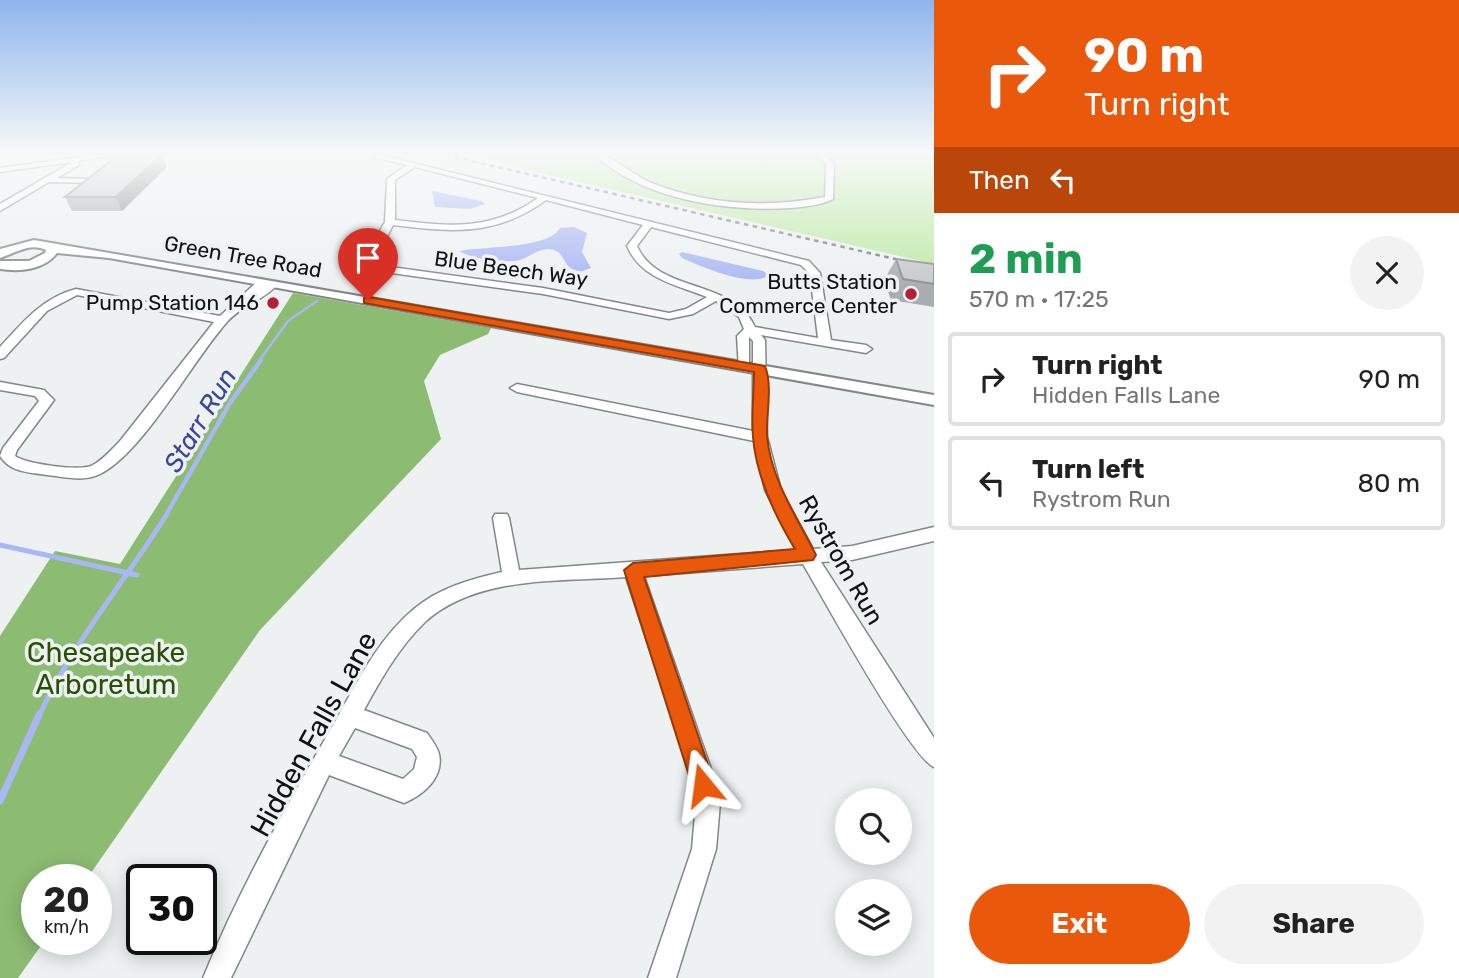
<!DOCTYPE html>
<html lang="en">
<head>
<meta charset="utf-8">
<style>
	:root { --surface:#fff; --page:#f2f2f2; --text:#222; --muted:#767676; --line:#e0e0e0; --accent:#ea580c }
	body { margin:0; font-family:Rubik,sans-serif; background:var(--page); color:var(--text); height:100vh; display:flex; flex-direction:column; font-size:26px; white-space:nowrap }
	* { box-sizing:border-box; margin:0 }
	p { font-size:23px; color:var(--muted) }
	.icon { flex:none; width:38px; height:38px; fill:none; stroke:currentColor; stroke-width:2; stroke-linecap:round; stroke-linejoin:round }
	.map { position:relative; flex:1; overflow:hidden }
	.details { display:flex; flex-direction:column; background:var(--surface); width:525px }
	.details>* { flex:none }
	.top-card { background:#ea580c; color:#fff; overflow:hidden }
	.fabs { position:absolute; left:835px; top:788px; display:grid; gap:14px }
	.fabs a { display:grid; place-items:center; width:77px; height:77px; border-radius:50%; background:var(--surface); box-shadow:0 4px 18px #0003; font-size:35px }
	.speed { position:absolute; left:21px; top:864px; display:flex; gap:14px; font-size:35px; font-weight:700; text-align:center }
	.speed>* { display:grid; place-content:center; width:91px; height:91px; border-radius:50%; background:var(--surface); box-shadow:0 4px 18px #0003; line-height:1 }
	.speed small { font-size:18px; font-weight:400 }
	.speed .limit { border:4px solid #111; border-radius:10px; background:#fff; color:#111 }
	.pin { position:absolute; display:grid; place-items:center; width:60px; height:60px; color:#fff; margin:-72px -30px; border-radius:50% 50% 50% 0; rotate:-45deg; box-shadow:0 0 7px #0007 }
	.pin .icon { rotate:45deg }
	.me { position:absolute; width:77px; margin:-38px; rotate:344deg; stroke-linejoin:round; filter:drop-shadow(0 0 5px #0008) }
	.turn { display:flex; align-items:center; gap:24px; height:147px; padding:0 35px; font-size:32px }
	.turn .icon { width:91px; height:91px; stroke-width:2.5 }
	.turn b { display:block; font-size:49px; line-height:60px }
	.then { display:flex; align-items:center; height:66px; padding:0 35px; background:#0003; gap:14px; font-size:26px }
	.round { display:grid; place-items:center; flex:none; width:74px; height:74px; border-radius:37px; background:var(--page) }
	.head { display:flex; align-items:center; justify-content:space-between; height:119px; padding:0 35px }
	h1 { font-size:42px; font-weight:700; line-height:52px; color:#1e9e55 }
	.primary-button { display:flex; gap:14px; margin-top:auto; padding:14px 35px }
	.primary-button a { flex:1; height:80px; border-radius:42px; background:var(--accent); color:#fff; font-size:28px; font-weight:700; line-height:80px; text-align:center }
	.primary-button a+a { background:var(--page); color:var(--text) }
	ul { padding:0; list-style:none }
	li { display:flex; align-items:center; gap:21px; height:94px; margin:0 14px 10px; padding:0 21px; border:4px solid var(--line); border-radius:7px }
	li div { flex:1 }
	li b { display:block; font-size:26px }
	li em { font-style:normal }
	main { display:flex; flex:1; min-height:0 }
	.map>svg:first-child { display:block }
	.green { fill:#bdeaa5 }
	.forest { fill:#8cbb72 }
	.water { fill:#a9b7f5 }
	.lines { fill:none; stroke-linecap:round; stroke-linejoin:round }
	.stream-far3 { stroke:#a9b7f5; stroke-width:2.5 }
	.stream-far2 { stroke:#a9b7f5; stroke-width:4.5 }
	.stream-far1 { stroke:#a9b7f5; stroke-width:5 }
	.stream { stroke:#a9b7f5; stroke-width:7 }
	.minor-casing { stroke:#838787; stroke-width:3 }
	.tertiary-casing { stroke:#838787; stroke-width:4 }
	.minor { fill:#fff; fill-rule:evenodd }
	.tertiary { fill:#fff; fill-rule:evenodd }
	.rail { stroke:#787a7b; stroke-width:2.5; stroke-dasharray:4.5 4.5; stroke-linecap:butt }
	.wall { fill:#aaadaf }
	.shaded-wall { fill:#8b8d8e }
	.building { fill:#c6c9cb; stroke:#8b8d8e; stroke-width:2 }
	.route { fill:#ea580c; stroke:#983908; stroke-width:2 }
	.poi-dot { fill:#b32038; stroke:#edf1f2; stroke-width:2.5 }
	.labels { text-anchor:middle; stroke-width:7; stroke-linejoin:round; paint-order:stroke }
	.far-street-label { font-size:21px; fill:#101111; stroke:#edf1f2 }
	.far-poi-label { font-size:21px; fill:#101111; stroke:#edf1f2; text-anchor:end }
	.street-label { font-size:24px; fill:#101111; stroke:#edf1f2 }
	.water-label { font-size:26px; font-style:italic; fill:#3b449c; stroke:#edf1f2 }
	.near-park-label { font-size:28px; fill:#275100; stroke:#edf1f2 }
	.near-street-label { font-size:28px; fill:#101111; stroke:#edf1f2 }
</style>
</head>
<body>
<main>
<div class="map">
<svg width="934" height="978" viewBox="0 0 934 978">
	<rect width="100%" height="100%" fill="#edf1f2"/>
	<path class="green" d="M 468,153 L 934,153 L 934,264 L 545,174 Z"/>
	<path class="forest" d="M 293,293 L 491,328 L 488,334 L 440,355 L 424,381 L 441,439 L 260,630 L 86,880 L 37,880 L 37,940 L 45,940 L 18,978 L 0,978 L 0,636 L 55,551 L 120,564 Z"/>
	<path class="water" d="M 432,191 L 481,201 L 485,204 L 470,209 L 435,207 Z
		M 574,227 L 587,233 L 582,252 L 591,268 L 580,272 L 572,269 C 565,265 564,256 558,252 C 542,242 529,260 515,261 C 500,262 471,259 460,251 C 483,246 549,249 560,228 Z
		M 682,252 L 763,271 L 769,275 C 752,289 700,266 682,258 L 679,254 Z"/>
	<g class="lines">
		<path class="stream-far3" d="M 259,361 L 288,321 L 317,301"/>
		<path class="stream-far2" d="M 166,515 L 230,403 L 261,360"/>
		<path class="stream-far1" d="M 0,545 L 137,575
			M 39,716 C 72,644 125,581 167,514"/>
		<path class="stream" d="M 0,801 L 39,715"/>
		<g class="minor-casing">
			<path id="minor" d="M 108,153 L 125,153 L 78,161 L 79,165 L 57,178 L 89,179 L 92,183 L 49,182 L 0,211 L 0,204 L 72,162 L 0,172 L 0,168 Z
				M 373,153 L 809,261 L 820,273 L 831,340 L 866,345 L 872,349 L 866,353 L 761,335 L 765,340 L 767,437 L 781,490 L 813,549 L 852,546 L 934,527 L 934,541 L 852,560 L 821,562 L 934,738 L 934,767 C 910,757 822,596 803,564 L 644,576 L 710,766 L 720,803 L 716,849 L 676,978 L 648,978 L 692,849 L 696,803 L 688,766 L 626,577 C 561,582 477,575 425,622 C 399,647 381,679 364,710 L 427,733 C 431,739 437,746 439,754 C 444,778 423,795 404,803 L 329,775 L 231,978 L 203,978 C 239,890 287,804 335,722 C 357,682 379,638 414,609 C 439,588 471,579 502,572 L 493,518 L 495,514 L 507,514 L 509,518 L 519,570 L 796,550 L 765,490 L 754,441 L 517,392 L 510,388 L 517,384 L 753,431 L 753,341 L 749,337 L 749,366 L 743,370 L 739,369 L 737,336 L 744,329 L 739,317 L 716,301 L 693,314 L 669,319 L 543,294 L 377,271 L 366,263 L 365,256 L 385,222 L 387,179 L 407,165 L 373,157 ZM 415,167 L 538,198 C 490,232 449,226 395,220 L 395,180 ZM 546,200 L 643,225 L 627,246 C 641,279 677,285 707,297 L 686,309 L 669,313 L 543,288 L 384,266 L 375,260 L 393,225 C 452,232 495,237 546,200 ZM 651,227 L 801,265 L 810,274 L 818,338 L 755,327 C 733,278 658,294 637,246 ZM 355,728 L 412,749 L 417,757 L 414,769 L 403,779 L 339,756 Z
				M 592,153 C 606,152 634,175 649,182 C 705,205 766,208 825,197 L 826,164 L 815,153 L 823,153 L 834,164 L 833,199 C 822,205 804,207 791,208 C 725,212 643,200 592,153 Z
				M 259,280 L 278,284 C 263,301 243,304 227,322 C 193,360 143,453 100,474 C 84,482 65,477 47,475 C 29,472 11,473 0,456 L 3,448 L 39,401 L 35,396 L 0,390 L 0,382 L 44,390 L 54,400 L 17,450 L 15,456 C 26,464 78,471 91,466 C 102,461 111,450 120,441 L 214,322 L 77,295 L 47,311 L 4,358 L 0,359 L 0,347 C 23,322 42,298 76,289 L 220,316 Z"/>
		</g>
		<g class="tertiary-casing">
			<path id="tertiary" d="M 34,240 L 934,395 L 934,405 L 109,258 L 57,253 C 44,270 20,272 0,269 L 0,261 L 29,261 L 45,253 L 46,250 C 30,242 16,253 0,258 L 0,249 Z"/>
		</g>
		<use href="#minor" class="minor"/>
		<use href="#tertiary" class="tertiary"/>
		<path class="rail" d="M 437,153 L 934,268"/>
	</g>
	<path class="wall" d="M 167,167 L 122,211 L 72,211 L 65,197 Z
		M 896,259 L 934,264 L 934,307 L 891,300 L 884,280 Z"/>
	<path class="shaded-wall" d="M 162,154 L 167,167 L 122,211 L 116,197 Z"/>
	<path class="building" d="M 119,154 L 162,154 L 116,197 L 65,197 Z
		M 896,259 L 934,264 L 934,284 L 903,279 Z"/>
	<linearGradient id="sky" x2="0" y2="1"><stop stop-color="#8fb5ed"/><stop offset="0.53" stop-color="#f7f9f9"/><stop offset="1" stop-color="#f7f9f9" stop-opacity="0"/></linearGradient>
	<rect width="934" height="289" fill="url(#sky)"/>
	<path class="route" d="M 368,297 L 765,366 C 773,386 766,415 767,436 C 771,480 797,517 816,555 L 813,560 L 644,577 L 715,785 L 712,793 L 703,796 L 695,793 L 692,785 L 624,570 L 633,563 L 795,549 C 775,516 756,476 753,437 C 751,416 754,393 754,372 L 364,303 L 364,298 Z"/>
	<g class="poi-dot">
		<circle cx="911" cy="294" r="7"/>
		<circle cx="273" cy="303" r="7"/>
	</g>
	<g class="labels">
		<g class="far-street-label">
			<text transform="translate(243 257) rotate(10)" y="7">Green Tree Road</text>
			<text transform="translate(511 269) rotate(8)" y="7">Blue Beech Way</text>
		</g>
		<g class="far-poi-label">
			<text x="897" y="289">Butts Station<tspan x="897" dy="24">Commerce Center</tspan></text>
			<text x="259" y="310">Pump Station 146</text>
		</g>
		<g class="street-label">
			<text transform="translate(841 560) rotate(60)" y="8">Rystrom Run</text>
		</g>
		<g class="water-label">
			<text transform="translate(200 420) rotate(-59)" y="9">Starr Run</text>
		</g>
		<g class="near-park-label">
			<text x="106" y="662">Chesapeake<tspan x="106" dy="32">Arboretum</tspan></text>
		</g>
		<g class="near-street-label">
			<text transform="translate(313 734) rotate(-61)" y="10">Hidden Falls Lane</text>
		</g>
	</g>
</svg>
<div class="fabs">
<a><svg class="icon" aria-label="search" viewBox="0 0 24 24"><circle cx="10" cy="10" r="6"/><path d="M15 15l6 6"/></svg></a>
<a><svg class="icon" aria-label="layers" viewBox="0 0 24 24"><path d="M12 4l9 5-9 5-9-5zM3 14l9 5 9-5"/></svg></a>
</div>
<div class="speed"><div>20<small>km/h</small></div><div class="limit">30</div></div>
<div class="pin" style="left:368px;top:300px;background:#d93025"><svg class="icon" aria-label="arrive" viewBox="0 0 24 24"><path d="M6 21V4h12l-3 4 3 4H6"/></svg></div>
<svg class="me" style="left:703px;top:785px" viewBox="-20 -20 40 40"><path d="M0-17L14 15 0 8-14 15z" fill="#ea580c" stroke="#fff" stroke-width="4"/></svg>
</div>
<section class="details">
<div class="top-card">
<div class="turn"><svg class="icon" aria-label="right" viewBox="0 0 24 24"><path d="M7 20v-9h11M14 6l5 5-5 5"/></svg><div><b>90 m</b>Turn right</div></div>
<div class="then">Then<svg class="icon" aria-label="left" viewBox="0 0 24 24"><path d="M17 20v-9H6M10 6l-5 5 5 5"/></svg></div>
</div>
<div class="head"><div><h1>2 min</h1><p>570 m · 17:25</p></div><a class="round"><svg class="icon" aria-label="close" viewBox="0 0 24 24"><path d="M6 6l12 12M18 6L6 18"/></svg></a></div>
<ul>
<li><svg class="icon" aria-label="right" viewBox="0 0 24 24"><path d="M7 20v-9h11M14 6l5 5-5 5"/></svg><div><b>Turn right</b><p>Hidden Falls Lane</p></div><em>90 m</em></li>
<li><svg class="icon" aria-label="left" viewBox="0 0 24 24"><path d="M17 20v-9H6M10 6l-5 5 5 5"/></svg><div><b>Turn left</b><p>Rystrom Run</p></div><em>80 m</em></li>
</ul>
<div class="primary-button"><a>Exit</a><a>Share</a></div>
</section>
</main>
</body>
</html>
